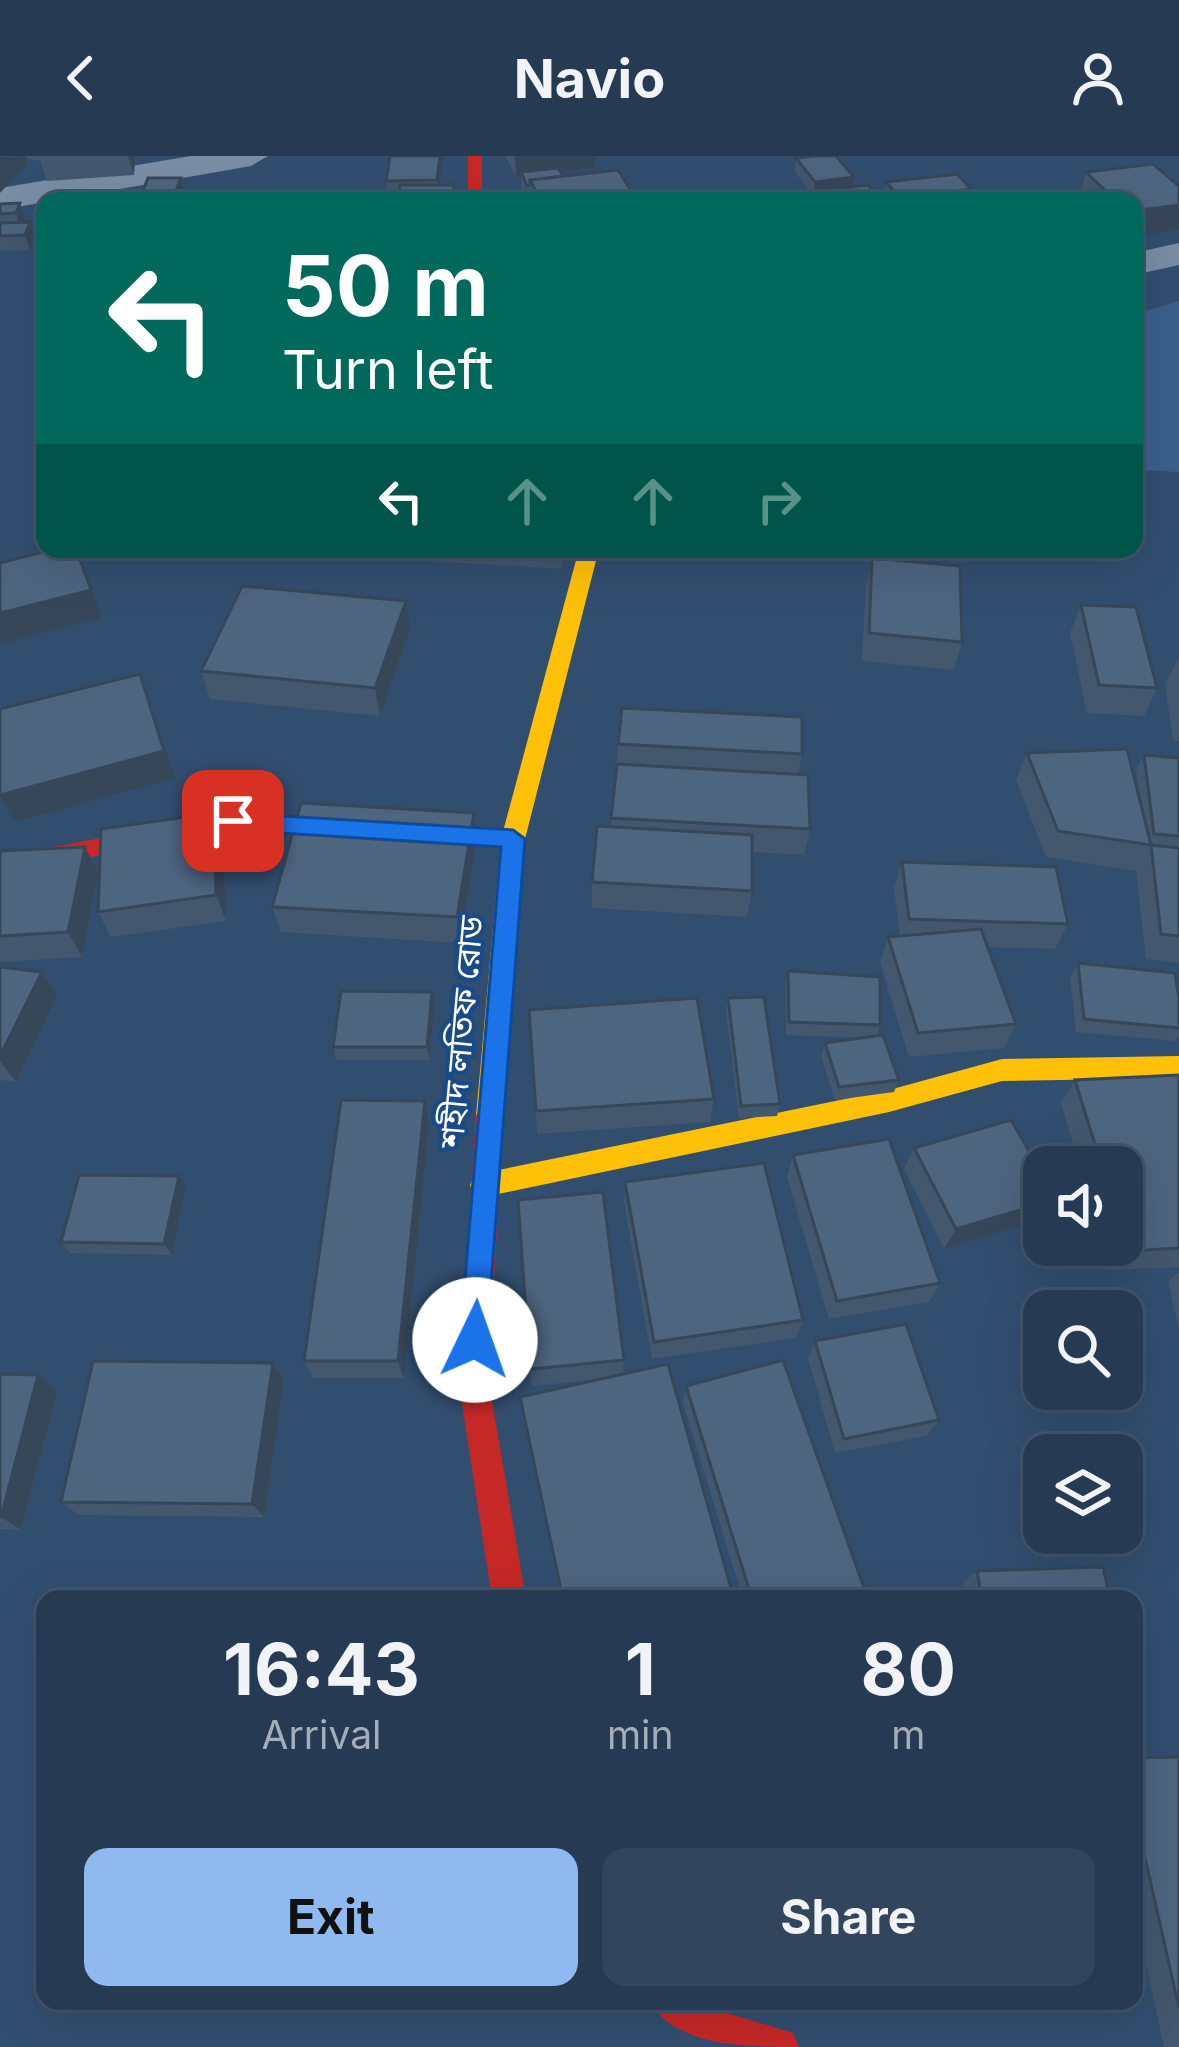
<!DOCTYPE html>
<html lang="en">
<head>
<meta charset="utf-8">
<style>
	:root { --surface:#263a53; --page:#32455d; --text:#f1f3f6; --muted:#a4adb8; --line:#42546a; --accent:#90b9f0 }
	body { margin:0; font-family:Inter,"Noto Sans Bengali",sans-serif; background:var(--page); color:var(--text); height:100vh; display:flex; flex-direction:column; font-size:45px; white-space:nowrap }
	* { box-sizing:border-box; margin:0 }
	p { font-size:39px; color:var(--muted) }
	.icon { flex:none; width:66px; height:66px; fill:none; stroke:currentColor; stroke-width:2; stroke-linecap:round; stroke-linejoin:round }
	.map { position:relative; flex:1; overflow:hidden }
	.drawer { position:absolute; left:36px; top:1434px; width:1107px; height:420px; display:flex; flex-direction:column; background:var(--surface); border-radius:24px; box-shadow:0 12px 48px #0002,0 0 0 3px var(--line) }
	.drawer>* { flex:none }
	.banner { position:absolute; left:36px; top:36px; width:1107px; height:366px; border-radius:24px; box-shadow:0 12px 48px #0002,0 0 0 3px var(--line); background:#00695c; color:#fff; overflow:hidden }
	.fabs { position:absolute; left:1023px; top:990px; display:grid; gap:24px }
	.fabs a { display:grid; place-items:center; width:120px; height:120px; border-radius:24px; background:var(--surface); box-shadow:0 12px 48px #0002,0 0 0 3px var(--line); font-size:60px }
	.pin { position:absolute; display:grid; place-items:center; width:102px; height:102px; color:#fff; margin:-51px; border-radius:24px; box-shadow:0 6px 18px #0006 }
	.me { position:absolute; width:132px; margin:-66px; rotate:3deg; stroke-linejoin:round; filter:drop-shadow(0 0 9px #0008) }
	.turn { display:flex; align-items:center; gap:42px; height:252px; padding:0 48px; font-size:54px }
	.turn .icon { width:156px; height:156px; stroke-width:2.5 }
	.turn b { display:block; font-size:84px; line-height:102px }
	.lanes { display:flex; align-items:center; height:114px; padding:0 48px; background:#0003; justify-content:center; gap:60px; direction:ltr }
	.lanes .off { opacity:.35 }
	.eta { display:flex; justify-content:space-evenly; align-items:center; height:204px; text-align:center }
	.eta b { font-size:72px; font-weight:700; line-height:84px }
	.action { display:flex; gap:24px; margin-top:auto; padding:24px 48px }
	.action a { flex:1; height:138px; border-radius:24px; background:var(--accent); color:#111; font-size:48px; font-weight:700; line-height:138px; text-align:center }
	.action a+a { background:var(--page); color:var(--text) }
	header { display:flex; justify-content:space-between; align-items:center; height:156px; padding:0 48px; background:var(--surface); font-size:54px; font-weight:700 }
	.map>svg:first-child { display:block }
	.water { fill:#3b5f8b }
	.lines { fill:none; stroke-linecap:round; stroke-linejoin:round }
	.street { fill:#798da4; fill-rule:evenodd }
	.slow { fill:#ffc107; fill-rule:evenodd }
	.jam { fill:#c62828; fill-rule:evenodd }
	.wall { fill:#43576e }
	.shaded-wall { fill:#37475a }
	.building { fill:#4e6580; stroke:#37475a; stroke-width:3 }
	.route { fill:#1a73e8; stroke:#114b97; stroke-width:3 }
	.labels { text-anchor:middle; stroke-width:9; stroke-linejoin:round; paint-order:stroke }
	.street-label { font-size:33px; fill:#fff; stroke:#194b88 }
</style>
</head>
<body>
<header><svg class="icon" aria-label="back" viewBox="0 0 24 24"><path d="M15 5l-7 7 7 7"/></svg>Navio<svg class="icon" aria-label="person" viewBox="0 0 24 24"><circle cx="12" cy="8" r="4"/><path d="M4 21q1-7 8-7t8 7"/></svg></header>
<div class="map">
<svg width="1179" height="1891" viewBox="0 0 1179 1891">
	<rect width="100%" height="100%" fill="#324e6f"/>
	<path class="water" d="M 1179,145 L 1179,316 L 1134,314 L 1134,164 L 1142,156 Z"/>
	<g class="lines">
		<path class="street" d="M 191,0 L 268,0 L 251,10 L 0,54 L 0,32 Z
			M 1179,87 L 1179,109 L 1134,119 L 1134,97 Z"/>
		<path class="slow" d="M 579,393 L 599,393 L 525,683 L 504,960 L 500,968 L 490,972 L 480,968 L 476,960 L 501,683 Z
			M 1179,900 L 1179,922 L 1002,925 L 889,956 L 484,1041 L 474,1038 L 470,1029 L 474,1020 L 484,1017 L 889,934 L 1002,903 Z"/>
		<path class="jam" d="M 468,0 L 482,0 L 482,45 L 468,45 Z
			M 233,657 L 384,666 L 396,675 L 384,684 L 233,673 L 0,719 L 0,701 Z
			M 490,948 L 500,952 L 504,960 L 488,1222 L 526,1443 L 492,1443 L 458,1222 L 476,960 L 480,952 Z
			M 650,1845 L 703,1845 L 714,1853 L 793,1877 L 799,1891 C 748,1891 674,1891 650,1845 Z"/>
	</g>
	<path class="wall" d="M 0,0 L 135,0 L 134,19 L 47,25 L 40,4 L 27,3 L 28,7 Z
		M 443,0 L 440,29 L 456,45 L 399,45 L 399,39 L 387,39 L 386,25 Z
		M 505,0 L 595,0 L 595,12 L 561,16 L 563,20 L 633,45 L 528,44 L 521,31 L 521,21 L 516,21 Z
		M 796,2 L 854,21 L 852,31 L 882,45 L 811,45 L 812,38 L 795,16 Z
		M 1086,16 L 1179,30 L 1179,74 L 1134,80 L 1134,45 L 1080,45 L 1078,43 Z
		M 886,26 L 975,38 L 981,45 L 887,45 L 884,41 Z
		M 0,48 L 25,62 L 23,66 L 35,81 L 30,94 L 0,95 Z
		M 430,393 L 568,393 L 563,413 L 431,405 Z
		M 691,393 L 748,393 L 747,404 L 690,400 Z
		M 872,402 L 962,486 L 954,514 L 862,505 L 866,430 Z
		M 1081,449 L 1157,532 L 1144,560 L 1087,557 L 1070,477 Z
		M 410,473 L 380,560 L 210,543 L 201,515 Z
		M 1179,501 L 1179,585 L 1173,585 L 1165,528 Z
		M 618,588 L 802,598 L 798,618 L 810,673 L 804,699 L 752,696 L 752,735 L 747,761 L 592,752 L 592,726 L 611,671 Z
		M 1027,597 L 1141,651 L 1136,613 L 1144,599 L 1179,602 L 1179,807 L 1146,803 L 1136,715 L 1046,701 L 1016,624 Z
		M 214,657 L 223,684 L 226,765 L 111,781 L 98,756 Z
		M 477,683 L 460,787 L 281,776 L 272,751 Z
		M 0,695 L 98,717 L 82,801 L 0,806 Z
		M 902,706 L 1068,768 L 1055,793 L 987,791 L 1016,868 L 1004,892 L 909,901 L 880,806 L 888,781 L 900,780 L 894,732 Z
		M 1078,807 L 1179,843 L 1179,879 L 1175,885 L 1076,876 L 1070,821 Z
		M 0,811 L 42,816 L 57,840 L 16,926 L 0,924 Z
		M 788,815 L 880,869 L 877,880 L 899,924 L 894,936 L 835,944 L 821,900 L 825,887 L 863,882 L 786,879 L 785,828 Z
		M 432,836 L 434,849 L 430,904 L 337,904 L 333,891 Z
		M 728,842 L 780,948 L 777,960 L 739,962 L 726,856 Z
		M 529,854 L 714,943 L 710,966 L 537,978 Z
		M 1179,919 L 1179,1111 L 1110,1114 L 1103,1089 L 1122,1089 L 1122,1011 L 1080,1011 L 1061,947 L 1075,924 Z
		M 425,945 L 429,968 L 404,1222 L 313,1222 L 304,1205 Z
		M 914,992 L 1044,1021 L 1044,1061 L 1042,1064 L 944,1093 L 904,1013 Z
		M 793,999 L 940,1127 L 929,1146 L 829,1163 L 787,1021 Z
		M 625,1026 L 803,1164 L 796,1182 L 652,1203 L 624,1047 Z
		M 186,1031 L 172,1099 L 70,1097 L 61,1086 Z
		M 1179,1115 L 1179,1174 L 1168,1126 Z
		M 815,1185 L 939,1264 L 927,1280 L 835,1297 L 808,1202 Z
		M 624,1204 L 623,1218 L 734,1443 L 561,1443 L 520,1241 L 603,1223 L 532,1230 L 530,1213 Z
		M 273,1207 L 284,1224 L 264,1361 L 79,1359 L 61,1346 Z
		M 0,1218 L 38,1219 L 57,1235 L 21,1374 L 0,1373 Z
		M 686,1230 L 868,1443 L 743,1443 L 683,1247 Z
		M 977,1415 L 1110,1443 L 966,1443 L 963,1426 Z
		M 1179,1601 L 1179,1891 L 1164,1891 L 1134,1754 L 1134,1602 Z"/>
	<path class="shaded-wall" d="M 26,0 L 28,7 L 0,37 L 0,1 Z
		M 128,0 L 135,0 L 134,19 Z
		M 440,0 L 443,0 L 439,39 L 437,24 Z
		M 515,0 L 595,0 L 595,12 L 523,21 L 521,16 L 521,21 L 516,21 Z
		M 854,21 L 852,35 L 813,40 L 815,26 Z
		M 181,22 L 185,37 L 181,45 L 172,45 Z
		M 633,38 L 633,45 L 577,45 Z
		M 20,47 L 25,62 L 21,72 L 16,57 Z
		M 1179,49 L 1179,74 L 1134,80 L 1134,55 Z
		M 30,66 L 35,81 L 30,94 L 25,79 Z
		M 76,393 L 102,462 L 0,488 L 0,457 Z
		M 562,393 L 568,393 L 563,413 Z
		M 406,445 L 410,473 L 380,560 L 375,532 Z
		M 140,518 L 175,622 L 14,666 L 0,639 Z
		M 214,657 L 223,684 L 226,765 L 216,739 Z
		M 474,657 L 477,683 L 460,787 L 457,761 Z
		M 85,691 L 98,717 L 82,801 L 68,776 Z
		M 42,816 L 57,840 L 16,926 L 0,905 L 0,900 Z
		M 432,836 L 434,849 L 430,904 L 427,891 Z
		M 425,945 L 429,968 L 404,1222 L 398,1205 Z
		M 179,1020 L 186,1031 L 172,1099 L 164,1088 Z
		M 1044,1047 L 1044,1061 L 1042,1064 L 944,1093 L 956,1073 Z
		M 273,1207 L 284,1224 L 264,1361 L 252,1348 Z
		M 38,1219 L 57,1235 L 21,1374 L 1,1361 Z"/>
	<path class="building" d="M 390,0 L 440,0 L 437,24 L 386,25 Z
		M 814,0 L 836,0 L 854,21 L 815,26 L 796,2 Z
		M 1153,8 L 1179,30 L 1179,49 L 1134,55 L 1134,45 L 1116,45 L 1086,16 Z
		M 558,12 L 563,20 L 530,24 L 530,29 L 527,30 L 521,16 Z
		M 618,14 L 633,38 L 577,45 L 541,45 L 530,24 Z
		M 957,18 L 975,37 L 970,33 L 900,42 L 886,26 Z
		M 148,22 L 181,22 L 172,45 L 139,45 Z
		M 400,29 L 454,29 L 453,43 L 398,43 Z
		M 868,29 L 882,45 L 819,45 L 812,36 Z
		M 970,33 L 981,45 L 901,45 L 898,42 Z
		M 20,47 L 16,57 L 0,58 L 0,48 Z
		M 30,66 L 25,79 L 0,80 L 0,67 Z
		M 55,393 L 76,393 L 91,434 L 0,457 L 0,407 Z
		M 872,402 L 960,410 L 962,486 L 869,477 Z
		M 242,430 L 406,445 L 375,532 L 201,515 Z
		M 1081,449 L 1136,451 L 1157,532 L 1099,529 Z
		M 140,518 L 164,595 L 0,639 L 0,553 Z
		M 622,552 L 802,561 L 802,598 L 618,588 Z
		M 1127,593 L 1151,689 L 1179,692 L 1179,780 L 1161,778 L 1151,689 L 1058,675 L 1027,597 Z
		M 1144,599 L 1179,602 L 1179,680 L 1154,678 Z
		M 617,608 L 808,619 L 810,673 L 611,662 Z
		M 301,647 L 474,657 L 457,761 L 272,751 Z
		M 214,657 L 216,739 L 98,756 L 101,673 Z
		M 597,670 L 752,679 L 752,735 L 592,726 Z
		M 85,691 L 68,776 L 0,780 L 0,695 Z
		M 902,706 L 1056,711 L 1068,768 L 909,763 Z
		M 981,773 L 1016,868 L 918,877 L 888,781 Z
		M 1078,807 L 1175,817 L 1179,843 L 1179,872 L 1084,863 Z
		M 0,811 L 42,816 L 0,900 Z
		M 788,815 L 880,821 L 880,869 L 789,866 Z
		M 341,835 L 432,836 L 427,891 L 333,891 Z
		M 764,841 L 780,948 L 741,950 L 728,842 Z
		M 697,842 L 714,943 L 536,955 L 529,854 Z
		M 883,879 L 899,924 L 839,931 L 825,887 Z
		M 1179,919 L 1179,1092 L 1127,1095 L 1122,1078 L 1122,1011 L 1102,1011 L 1075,924 Z
		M 341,944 L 425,945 L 398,1205 L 304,1205 Z
		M 1011,964 L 1044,1021 L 1044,1047 L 956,1073 L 914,992 Z
		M 889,983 L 940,1127 L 837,1145 L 793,999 Z
		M 764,1007 L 803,1164 L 654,1186 L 625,1026 Z
		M 79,1019 L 179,1020 L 164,1088 L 61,1086 Z
		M 603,1036 L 624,1204 L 530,1213 L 518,1044 Z
		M 906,1168 L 939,1264 L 844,1283 L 815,1185 Z
		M 783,1204 L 868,1443 L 752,1443 L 686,1230 Z
		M 93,1205 L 273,1207 L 252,1348 L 61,1346 Z
		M 668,1208 L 734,1443 L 563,1443 L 520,1241 Z
		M 0,1218 L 38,1219 L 1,1361 L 0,1361 Z
		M 1103,1411 L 1110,1443 L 982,1443 L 977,1415 Z
		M 1179,1601 L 1179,1852 L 1134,1653 L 1134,1602 Z"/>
	<path class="route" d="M 233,657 L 513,674 L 525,683 L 486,1194 L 475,1198 L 464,1194 L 460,1184 L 501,691 L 233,674 L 222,665 Z"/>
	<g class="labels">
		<g class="street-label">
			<text transform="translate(461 876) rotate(-85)" y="12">শহীদ লতিফ রোড</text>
		</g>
	</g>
</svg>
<div class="fabs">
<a><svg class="icon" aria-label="sound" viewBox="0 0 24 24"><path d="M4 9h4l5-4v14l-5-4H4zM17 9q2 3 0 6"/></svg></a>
<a><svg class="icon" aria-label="search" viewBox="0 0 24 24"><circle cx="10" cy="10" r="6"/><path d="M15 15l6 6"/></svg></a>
<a><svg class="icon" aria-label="layers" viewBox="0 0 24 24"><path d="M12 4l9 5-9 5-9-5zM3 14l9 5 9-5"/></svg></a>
</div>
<div class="pin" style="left:233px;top:665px;background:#d93025"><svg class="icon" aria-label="arrive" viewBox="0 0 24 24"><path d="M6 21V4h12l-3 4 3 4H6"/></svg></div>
<svg class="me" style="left:475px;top:1184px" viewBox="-20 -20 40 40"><circle r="19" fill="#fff"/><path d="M0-13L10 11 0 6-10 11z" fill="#1a73e8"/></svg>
<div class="banner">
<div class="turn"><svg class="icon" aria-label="left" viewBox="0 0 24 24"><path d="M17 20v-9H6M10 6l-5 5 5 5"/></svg><div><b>50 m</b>Turn left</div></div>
<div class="lanes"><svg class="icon" aria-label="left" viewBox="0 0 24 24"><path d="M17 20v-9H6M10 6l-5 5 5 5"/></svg><svg class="icon off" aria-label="ahead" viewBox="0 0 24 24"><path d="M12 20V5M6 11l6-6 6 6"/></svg><svg class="icon off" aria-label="ahead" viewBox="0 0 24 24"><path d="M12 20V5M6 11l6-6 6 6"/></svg><svg class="icon off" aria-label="right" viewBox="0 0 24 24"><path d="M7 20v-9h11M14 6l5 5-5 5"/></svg></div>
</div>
<section class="drawer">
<div class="eta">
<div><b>16:43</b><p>Arrival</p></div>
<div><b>1</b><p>min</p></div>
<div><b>80</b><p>m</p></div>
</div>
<div class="action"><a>Exit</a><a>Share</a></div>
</section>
</div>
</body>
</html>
